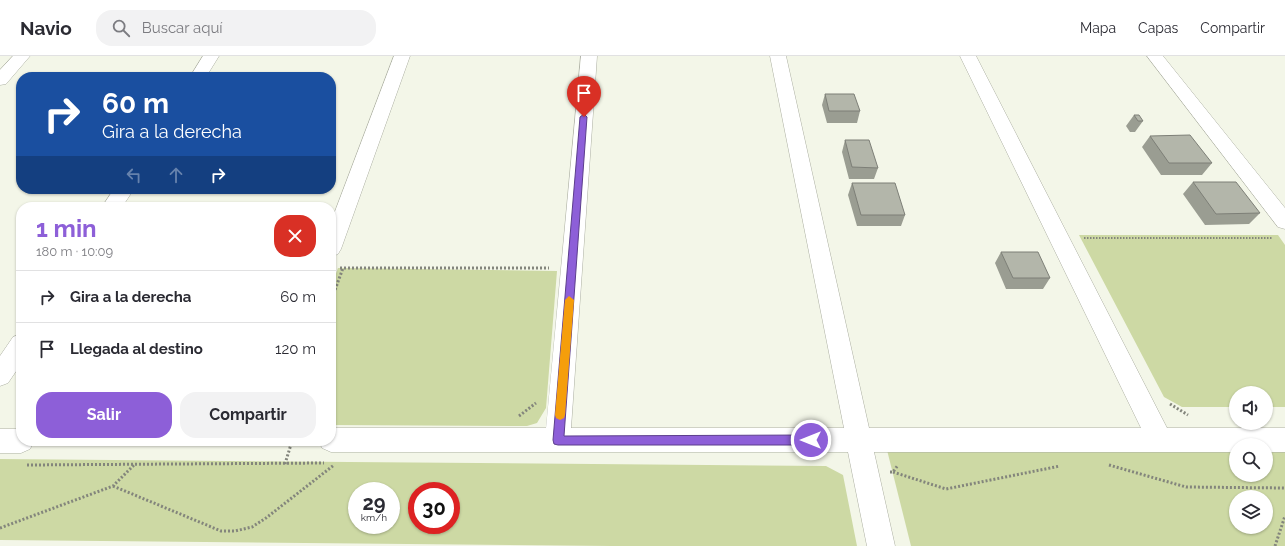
<!DOCTYPE html>
<html lang="es">
<head>
<meta charset="utf-8">
<style>
	:root { --surface:#fff; --page:#f2f2f3; --text:#2b2b33; --muted:#7c7c81; --line:#e1e1e2; --accent:#8d5fd8 }
	body { margin:0; font-family:Raleway,sans-serif; background:var(--page); color:var(--text); height:100vh; display:flex; flex-direction:column; font-size:15px; white-space:nowrap }
	* { box-sizing:border-box; margin:0 }
	p { font-size:13px; color:var(--muted) }
	.icon { flex:none; width:22px; height:22px; fill:none; stroke:currentColor; stroke-width:2; stroke-linecap:round; stroke-linejoin:round }
	.map { position:relative; flex:1; overflow:hidden }
	.drawer { position:absolute; left:16px; top:146px; width:320px; height:244px; display:flex; flex-direction:column; background:var(--surface); border-radius:16px; box-shadow:0 1px 3px #0004 }
	.drawer>* { flex:none }
	.banner { position:absolute; left:16px; top:16px; width:320px; height:122px; border-radius:16px; box-shadow:0 1px 3px #0004; background:#1a4fa0; color:#fff; overflow:hidden }
	.fabs { position:absolute; left:1229px; top:330px; display:grid; gap:8px }
	.fabs a { display:grid; place-items:center; width:44px; height:44px; border-radius:50%; background:var(--surface); box-shadow:0 1px 3px #0004; font-size:20px }
	.speed { position:absolute; left:348px; top:426px; display:flex; gap:8px; font-size:20px; font-weight:700; text-align:center }
	.speed>* { display:grid; place-content:center; width:52px; height:52px; border-radius:50%; background:var(--surface); box-shadow:0 1px 3px #0004; line-height:1 }
	.speed small { font-size:10px; font-weight:400 }
	.speed .limit { border:6px solid #d22; background:#fff; color:#111 }
	.pin { position:absolute; display:grid; place-items:center; width:34px; height:34px; color:#fff; margin:-41px -17px; border-radius:50% 50% 50% 0; rotate:-45deg; box-shadow:0 0 4px #0007 }
	.pin .icon { rotate:45deg }
	.me { position:absolute; width:44px; margin:-22px; rotate:270deg; stroke-linejoin:round; filter:drop-shadow(0 0 3px #0008) }
	.turn { display:flex; align-items:center; gap:14px; height:84px; padding:0 20px; font-size:18px }
	.turn .icon { width:52px; height:52px; stroke-width:2.5 }
	.turn b { display:block; font-size:28px; line-height:34px }
	.lanes { display:flex; align-items:center; height:38px; padding:0 20px; background:#0003; justify-content:center; gap:20px; direction:ltr }
	.lanes .off { opacity:.35 }
	.round { display:grid; place-items:center; flex:none; width:42px; height:42px; border-radius:16px; background:var(--page) }
	.head { display:flex; align-items:center; justify-content:space-between; height:68px; padding:0 20px }
	h1 { font-size:24px; font-weight:700; line-height:30px; color:var(--accent) }
	.action { display:flex; gap:8px; margin-top:auto; padding:8px 20px }
	.action a { flex:1; height:46px; border-radius:16px; background:var(--accent); color:#fff; font-size:16px; font-weight:700; line-height:46px; text-align:center }
	.action a+a { background:var(--page); color:var(--text) }
	ul { padding:0; list-style:none }
	li { display:flex; align-items:center; gap:12px; height:52px; padding:0 20px; border-top:1px solid var(--line) }
	li div { flex:1 }
	li b { display:block; font-size:15px }
	li em { font-style:normal }
	header { display:flex; align-items:center; gap:24px; box-sizing:border-box; height:56px; padding:0 20px; background:var(--surface); border-bottom:1px solid var(--line) }
	header strong { font-size:19px }
	nav { display:flex; gap:22px; margin-inline-start:auto; font-size:14px }
	.search { width:280px; height:36px; background:var(--page); display:flex; align-items:center; gap:10px; box-sizing:border-box; padding:0 14px; border-radius:16px; color:var(--muted); font-size:15px }
	.map>svg:first-child { display:block }
	.green { fill:#cdd9a4; fill-rule:evenodd }
	.lines { fill:none; stroke-linecap:round; stroke-linejoin:round }
	.minor-casing { stroke:#acafa2; stroke-width:1 }
	.path-far1 { stroke:#83857c; stroke-width:2; stroke-dasharray:1.5 1.5; stroke-linecap:butt }
	.path { stroke:#83857c; stroke-width:3; stroke-dasharray:2 2; stroke-linecap:butt }
	.minor { fill:#fff; fill-rule:evenodd }
	.wall { fill:#9a9d92 }
	.building { fill:#b3b6aa; stroke:#7d7f77 }
	.route { fill:#8d5fd8; stroke:#5c3e8c }
	.slow { fill:#f59e0b }
</style>
</head>
<body>
<header>
<strong>Navio</strong>
<div class="search"><svg class="icon" aria-label="search" viewBox="0 0 24 24"><circle cx="10" cy="10" r="6"/><path d="M15 15l6 6"/></svg>Buscar aquí</div>
<nav><a>Mapa</a><a>Capas</a><a>Compartir</a></nav>
</header>
<div class="map">
<svg width="1285" height="490" viewBox="0 0 1285 490">
	<rect width="100%" height="100%" fill="#f3f6e8"/>
	<path class="green" d="M 1079,179 L 1278,179 L 1285,189 L 1285,351 L 1266,351 L 1266,337 L 1236,337 L 1236,351 L 1182,351 L 1164,341 Z
		M 338,212 L 557,215 L 546,352 L 537,367 L 527,370 L 331,369 L 331,231 Z
		M 887,394 L 1236,394 L 1236,419 L 1266,419 L 1266,394 L 1285,395 L 1285,490 L 911,490 ZM 1236,441 L 1266,441 L 1266,471 L 1236,471 Z
		M 0,403 L 826,410 L 843,419 L 857,490 L 612,490 L 0,484 ZM 357,435 L 391,435 L 391,469 L 357,469 ZM 417,435 L 451,435 L 451,469 L 417,469 Z"/>
	<g class="lines">
		<g class="minor-casing">
			<path id="minor" d="M 13,0 L 30,0 L 6,28 L 0,29 L 0,14 Z
				M 203,0 L 219,0 L 206,21 L 190,21 Z
				M 394,0 L 410,0 L 341,193 L 338,198 L 331,201 L 331,166 Z
				M 581,0 L 597,0 L 571,372 L 844,372 L 770,0 L 786,0 L 869,372 L 1141,372 L 960,0 L 976,0 L 1167,372 L 1285,372 L 1285,396 L 1266,396 L 1266,389 L 1236,389 L 1236,396 L 874,396 L 895,490 L 867,490 L 848,396 L 331,396 L 322,392 L 319,385 L 331,385 L 331,372 L 546,372 Z
				M 1147,0 L 1163,0 L 1285,152 L 1285,173 L 1278,171 Z
				M 114,133 L 134,133 L 122,151 L 102,151 Z
				M 21,278 L 21,308 L 8,327 L 0,330 L 0,300 L 13,281 Z
				M 0,373 L 21,373 L 21,385 L 34,385 L 30,393 L 21,397 L 0,397 Z"/>
		</g>
		<path class="path-far1" d="M 1084,182 L 1273,182"/>
		<path class="path" d="M 340,212 L 549,212
			M 331,245 L 343,212
			M 1170,348 L 1188,359
			M 519,360 L 536,347
			M 285,408 L 292,385
			M 27,409 L 324,407
			M 1109,409 L 1186,431 L 1285,432
			M 890,416 L 893,416 L 898,409
			M 893,416 L 946,433 L 1060,410
			M 113,430 L 221,475 L 235,475 L 252,471 L 266,462 L 334,409
			M 0,472 L 113,430 L 135,408
			M 1275,490 L 1285,460"/>
		<use href="#minor" class="minor"/>
	</g>
	<path class="wall" d="M 825,38 L 860,55 L 857,67 L 827,67 L 822,49 Z
		M 1134,59 L 1143,65 L 1135,76 L 1130,76 L 1126,70 Z
		M 1150,80 L 1212,107 L 1202,119 L 1161,119 L 1142,91 Z
		M 845,84 L 878,112 L 874,123 L 849,123 L 842,96 Z
		M 1193,126 L 1260,157 L 1249,168 L 1205,169 L 1183,138 Z
		M 852,127 L 905,159 L 901,170 L 857,170 L 848,139 Z
		M 1001,196 L 1050,222 L 1043,233 L 1006,233 L 995,207 Z"/>
	<path class="building" d="M 825,38 L 854,38 L 860,55 L 829,55 Z
		M 1134,59 L 1139,59 L 1143,65 L 1138,65 Z
		M 1190,79 L 1212,107 L 1169,107 L 1150,80 Z
		M 845,84 L 869,84 L 878,112 L 852,111 Z
		M 1193,126 L 1236,126 L 1260,157 L 1216,158 Z
		M 852,127 L 895,127 L 905,159 L 861,159 Z
		M 1001,196 L 1038,196 L 1050,222 L 1013,222 Z"/>
	<path class="route" d="M 584,58 L 587,61 L 564,380 L 811,379 L 815,381 L 816,384 L 815,387 L 811,389 L 558,389 L 554,388 L 553,384 L 580,61 Z"/>
	<path class="slow" d="M 569,240 L 574,244 L 565,359 L 564,362 L 560,364 L 556,362 L 555,359 L 565,244 Z"/>
</svg>
<div class="fabs">
<a><svg class="icon" aria-label="sound" viewBox="0 0 24 24"><path d="M4 9h4l5-4v14l-5-4H4zM17 9q2 3 0 6"/></svg></a>
<a><svg class="icon" aria-label="search" viewBox="0 0 24 24"><circle cx="10" cy="10" r="6"/><path d="M15 15l6 6"/></svg></a>
<a><svg class="icon" aria-label="layers" viewBox="0 0 24 24"><path d="M12 4l9 5-9 5-9-5zM3 14l9 5 9-5"/></svg></a>
</div>
<div class="speed"><div>29<small>km/h</small></div><div class="limit">30</div></div>
<div class="pin" style="left:584px;top:61px;background:#d93025"><svg class="icon" aria-label="arrive" viewBox="0 0 24 24"><path d="M6 21V4h12l-3 4 3 4H6"/></svg></div>
<svg class="me" style="left:811px;top:384px" viewBox="-20 -20 40 40"><circle r="17" fill="#8d5fd8" stroke="#fff" stroke-width="3"/><path d="M0-11L8 9 0 5-8 9z" fill="#fff"/></svg>
<div class="banner">
<div class="turn"><svg class="icon" aria-label="right" viewBox="0 0 24 24"><path d="M7 20v-9h11M14 6l5 5-5 5"/></svg><div><b>60 m</b>Gira a la derecha</div></div>
<div class="lanes"><svg class="icon off" aria-label="left" viewBox="0 0 24 24"><path d="M17 20v-9H6M10 6l-5 5 5 5"/></svg><svg class="icon off" aria-label="ahead" viewBox="0 0 24 24"><path d="M12 20V5M6 11l6-6 6 6"/></svg><svg class="icon" aria-label="right" viewBox="0 0 24 24"><path d="M7 20v-9h11M14 6l5 5-5 5"/></svg></div>
</div>
<section class="drawer">
<div class="head"><div><h1>1 min</h1><p>180 m · 10:09</p></div><a class="round" style="background:#d93025;color:#fff"><svg class="icon" aria-label="close" viewBox="0 0 24 24"><path d="M6 6l12 12M18 6L6 18"/></svg></a></div>
<ul>
<li><svg class="icon" aria-label="right" viewBox="0 0 24 24"><path d="M7 20v-9h11M14 6l5 5-5 5"/></svg><div><b>Gira a la derecha</b></div><em>60 m</em></li>
<li><svg class="icon" aria-label="arrive" viewBox="0 0 24 24"><path d="M6 21V4h12l-3 4 3 4H6"/></svg><div><b>Llegada al destino</b></div><em>120 m</em></li>
</ul>
<div class="action"><a>Salir</a><a>Compartir</a></div>
</section>
</div>
</body>
</html>
